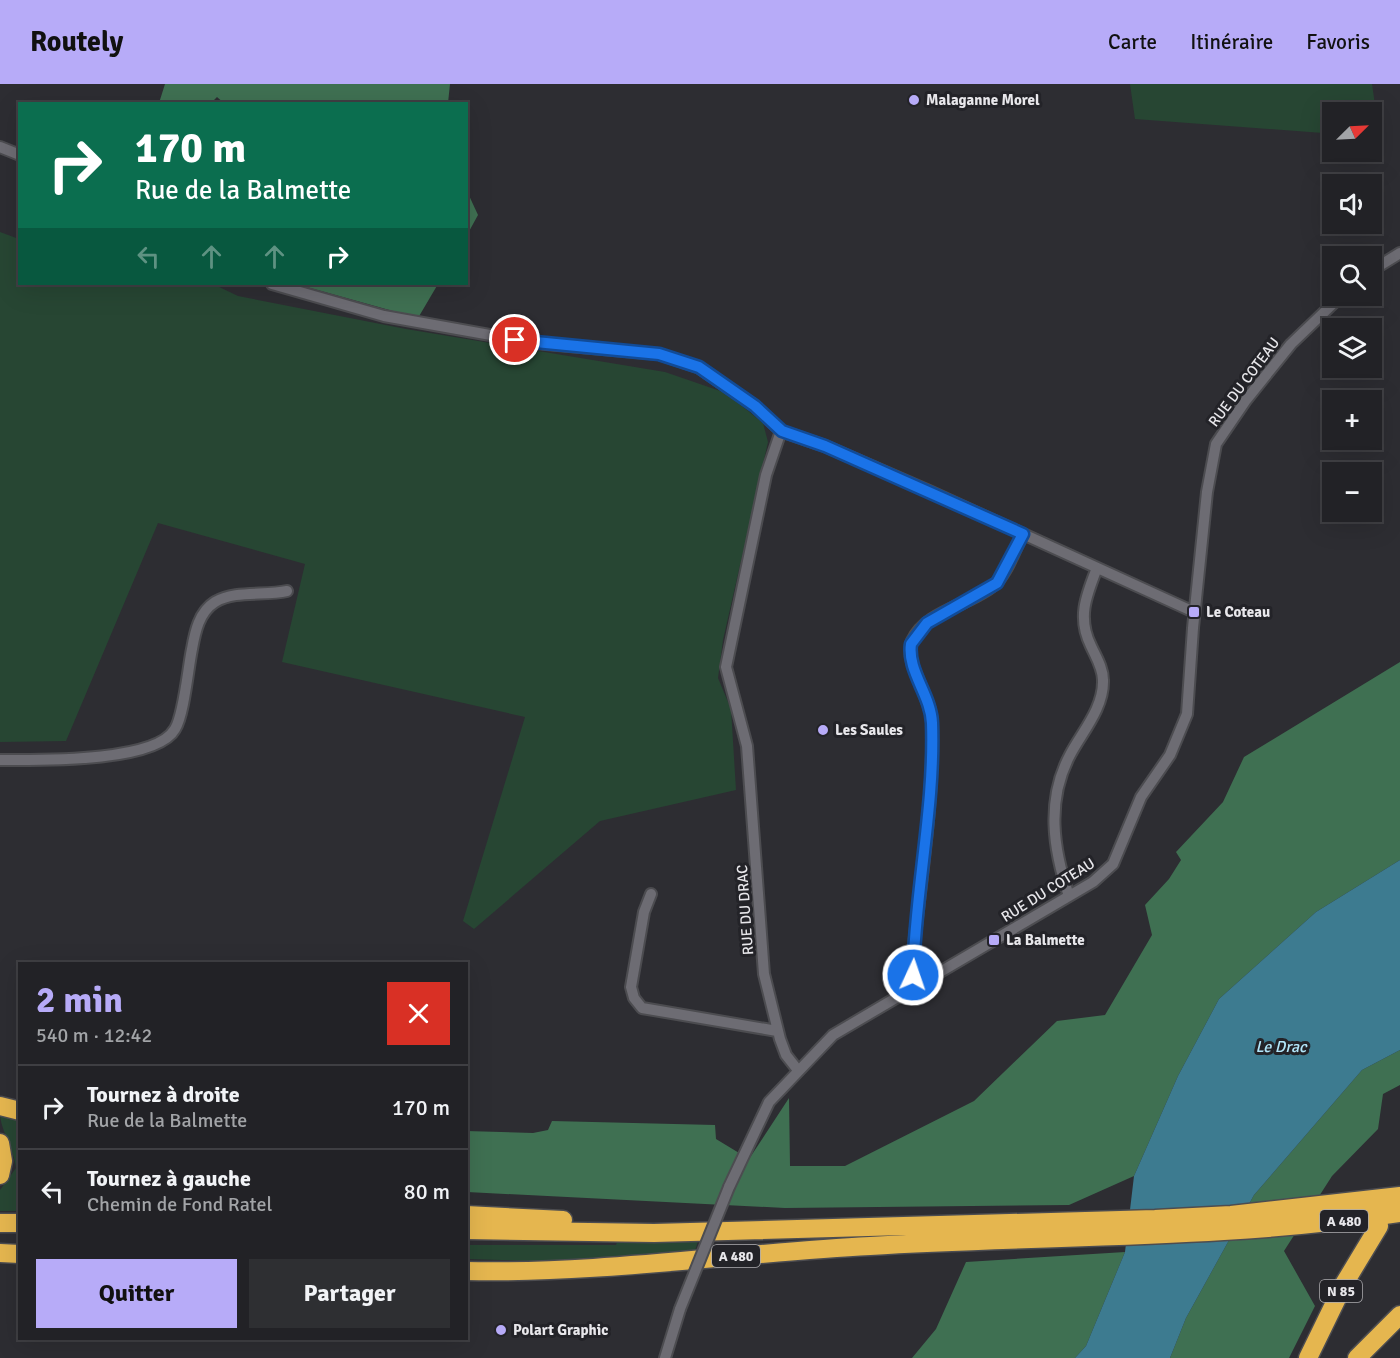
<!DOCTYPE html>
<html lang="fr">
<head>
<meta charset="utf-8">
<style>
	:root { --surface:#222226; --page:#2e2f32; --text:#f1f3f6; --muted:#a2a4a7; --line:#3f3f43; --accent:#b7abf8 }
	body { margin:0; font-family:Signika,sans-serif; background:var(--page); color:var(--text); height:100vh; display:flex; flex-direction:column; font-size:22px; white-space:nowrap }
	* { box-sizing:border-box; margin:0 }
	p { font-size:20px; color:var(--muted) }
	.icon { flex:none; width:33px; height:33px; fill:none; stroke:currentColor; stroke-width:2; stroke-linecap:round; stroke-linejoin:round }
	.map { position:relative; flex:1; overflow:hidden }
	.sheet { position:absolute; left:18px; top:878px; width:450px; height:378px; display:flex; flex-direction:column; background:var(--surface); border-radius:0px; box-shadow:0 6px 24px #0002,0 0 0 2px var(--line) }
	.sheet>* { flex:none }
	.guide { position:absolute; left:18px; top:18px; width:450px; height:183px; border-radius:0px; box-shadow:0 6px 24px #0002,0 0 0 2px var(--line); background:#0b6e4f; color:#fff; overflow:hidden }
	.needle { width:39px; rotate:66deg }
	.buttons { position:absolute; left:1322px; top:18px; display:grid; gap:12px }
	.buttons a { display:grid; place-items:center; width:60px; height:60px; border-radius:0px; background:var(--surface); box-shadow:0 6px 24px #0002,0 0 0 2px var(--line); font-size:30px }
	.pin { position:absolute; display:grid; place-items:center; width:51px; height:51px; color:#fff; margin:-26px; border:3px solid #fff; border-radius:50%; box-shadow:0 2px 6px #0007 }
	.me { position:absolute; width:66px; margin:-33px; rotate:3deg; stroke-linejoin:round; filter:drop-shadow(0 0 4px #0008) }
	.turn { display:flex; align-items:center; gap:21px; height:126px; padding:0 18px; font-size:27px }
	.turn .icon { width:78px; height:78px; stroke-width:2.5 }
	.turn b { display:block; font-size:42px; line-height:51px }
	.lanes { display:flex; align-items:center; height:57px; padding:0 18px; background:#0003; justify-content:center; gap:30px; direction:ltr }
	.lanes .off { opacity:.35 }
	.round { display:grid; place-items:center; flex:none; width:63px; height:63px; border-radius:0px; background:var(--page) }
	.head { display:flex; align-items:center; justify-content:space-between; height:102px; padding:0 18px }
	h1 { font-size:36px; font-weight:800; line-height:45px; color:var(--accent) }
	.cta { display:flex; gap:12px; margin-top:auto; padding:12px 18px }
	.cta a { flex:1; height:69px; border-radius:0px; background:var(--accent); color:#111; font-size:24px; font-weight:800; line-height:69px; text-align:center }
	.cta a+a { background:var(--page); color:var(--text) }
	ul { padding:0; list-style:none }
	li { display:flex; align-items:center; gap:18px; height:84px; padding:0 18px; border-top:2px solid var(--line) }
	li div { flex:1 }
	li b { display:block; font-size:22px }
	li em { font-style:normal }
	header { display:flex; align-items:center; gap:36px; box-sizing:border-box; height:84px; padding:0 30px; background:var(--accent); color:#111 }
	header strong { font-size:28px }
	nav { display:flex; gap:33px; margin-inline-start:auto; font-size:21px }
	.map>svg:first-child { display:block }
	.green { fill:#274633 }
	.forest { fill:#3f7052 }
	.water { fill:#3d7b90 }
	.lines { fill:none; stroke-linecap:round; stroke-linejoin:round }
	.street-casing { stroke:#4c4c50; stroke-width:14 }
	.highway-casing { stroke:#4c4c50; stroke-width:21 }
	.street { stroke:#6d6c73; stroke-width:10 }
	.highway { stroke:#e5b64f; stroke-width:18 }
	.street-bridge-casing { stroke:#4c4c50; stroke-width:14; stroke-linecap:butt }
	.street-bridge { stroke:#6d6c73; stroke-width:10 }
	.route-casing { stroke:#114b97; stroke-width:15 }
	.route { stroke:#1a73e8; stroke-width:10 }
	.poi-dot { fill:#b7abf8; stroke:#232328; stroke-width:2 }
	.labels { text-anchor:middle; stroke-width:6; stroke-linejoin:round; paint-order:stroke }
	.shield { fill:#232328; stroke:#adacb0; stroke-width:1.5 }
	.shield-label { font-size:14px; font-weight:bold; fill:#e8e7eb }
	.poi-label { font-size:15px; font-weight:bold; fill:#e8e7eb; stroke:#232328; text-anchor:start }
	.street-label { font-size:15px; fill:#e8e7eb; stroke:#232328 }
	.water-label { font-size:16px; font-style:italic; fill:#b2e7fb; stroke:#232328 }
</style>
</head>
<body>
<header>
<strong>Routely</strong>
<nav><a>Carte</a><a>Itinéraire</a><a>Favoris</a></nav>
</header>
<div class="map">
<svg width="1400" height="1274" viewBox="0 0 1400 1274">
	<rect width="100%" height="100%" fill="#2d2d32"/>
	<path class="green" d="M 1130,0 L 1372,0 L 1376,28 L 1332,28 L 1332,31 L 1327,32 L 1323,49 L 1135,35 Z
		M 0,148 L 19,155 L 20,200 L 213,200 L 238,212 L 406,245 L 665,288 L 726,309 L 763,339 L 768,358 L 723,556 L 718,594 L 731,625 L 736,706 L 600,737 L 474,845 L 463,837 L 525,633 L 282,578 L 305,480 L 158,439 L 66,657 L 0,658 Z
		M 0,1029 L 19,1034 L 19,1127 L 0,1127 L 0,1106 L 16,1084 C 14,1065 0,1045 0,1029 Z
		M 698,1157 L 695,1167 L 561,1178 L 467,1175 L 467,1161 L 616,1161 L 617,1158 Z"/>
	<path class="forest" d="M 165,0 L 450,0 L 448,19 L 225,20 L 217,13 L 211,19 L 159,19 Z
		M 466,105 L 478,131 L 467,151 L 466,151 Z
		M 304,200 L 438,200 L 418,234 L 303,202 Z
		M 1400,578 L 1400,776 L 1316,828 L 1219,915 L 1178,992 L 1134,1092 L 1069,1121 L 785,1124 L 467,1108 L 466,1047 L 533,1049 L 548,1046 L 552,1037 L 715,1041 L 716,1055 L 749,1075 L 789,1014 L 790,1082 L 845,1082 L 974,1017 L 1057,937 L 1105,931 L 1152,851 L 1145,821 L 1169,795 L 1181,776 L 1176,768 L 1223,718 L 1244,673 Z
		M 1400,966 L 1400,1001 L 1383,1010 L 1378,1045 L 1332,1092 L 1284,1167 L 1315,1222 L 1289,1274 L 1170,1274 L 1186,1234 L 1254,1111 L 1362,986 Z
		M 1125,1168 L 1086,1262 L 1075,1274 L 912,1274 L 936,1245 L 966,1178 Z"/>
	<path class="water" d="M 1400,776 L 1400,966 L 1362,986 L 1254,1111 L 1186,1234 L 1170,1274 L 1075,1274 L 1086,1262 L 1125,1168 L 1134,1092 L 1178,992 L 1219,915 L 1316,828 Z"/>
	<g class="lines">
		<g class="street-casing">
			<path id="street" d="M 0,63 L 20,71
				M 1371,187 L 1400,169
				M 272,200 L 384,232 L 535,259 L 659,270 L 698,283 L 755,322 L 781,347 L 825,362 L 929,407 L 1194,528
				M 781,347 L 766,391 L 726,583 L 747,662 L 764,890 L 780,955 L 786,971 L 797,985
				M 0,676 C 36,676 156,679 175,645 C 184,631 188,584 192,565 C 195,548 199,528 215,518 C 235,506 264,512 287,507
				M 651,810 L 644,828 L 631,903 L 634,914 L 642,924 L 777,947
				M 1069,812 C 1053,765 1046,716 1070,671 C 1082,648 1104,624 1103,596 C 1103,584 1096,573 1091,562 C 1077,534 1086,512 1097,484
				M 916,900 L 913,891 L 913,870 C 921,794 934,715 932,639 C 932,613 903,579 912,557 C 925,527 971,521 994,501 C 1007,490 1015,465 1023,450
				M 729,1103 L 769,1018 L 833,951 L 1093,798 L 1113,780 L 1141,713 L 1170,671 L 1187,630 L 1193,544 L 1207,408 L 1216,360 L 1246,316 L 1291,260 L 1341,212
				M 665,1274 L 680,1225"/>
		</g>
		<g class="highway-casing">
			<path id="highway" d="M 0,1022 L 20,1027
				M 0,1059 L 3,1077 L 0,1091
				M 466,1131 L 563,1136
				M 0,1139 L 20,1139
				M 466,1146 L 654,1149 L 1155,1135 L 1231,1131 L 1400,1112
				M 0,1169 L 20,1170
				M 466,1187 C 601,1190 735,1169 870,1162 C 1047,1151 1224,1156 1400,1129
				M 1308,1274 L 1344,1200 L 1379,1142
				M 1357,1274 L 1400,1231"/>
		</g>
		<use href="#street" class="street"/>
		<use href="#highway" class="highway"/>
		<g class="street-bridge-casing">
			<path id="street-bridge" d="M 680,1225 L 729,1103"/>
		</g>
		<use href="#street-bridge" class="street-bridge"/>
	</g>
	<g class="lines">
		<g class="route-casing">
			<path id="route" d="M 515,256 L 659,270 L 699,283 L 755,322 L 782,347 L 825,362 L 1023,450 L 997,499 L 927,539 L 911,560 C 907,587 931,611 932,639 C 935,723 915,807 913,891"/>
		</g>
		<use href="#route" class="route"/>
	</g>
	<g class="poi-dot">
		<circle cx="914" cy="16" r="6"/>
		<rect x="1188" y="522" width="12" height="12" rx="3"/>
		<circle cx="823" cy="646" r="6"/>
		<rect x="988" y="850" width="12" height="12" rx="3"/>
		<circle cx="501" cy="1246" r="6"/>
	</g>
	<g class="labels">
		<g class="shield">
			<rect x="1320" y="1126" width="48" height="22" rx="4.5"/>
			<rect x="712" y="1161" width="48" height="22" rx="4.5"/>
			<rect x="1320" y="1196" width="42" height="22" rx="4.5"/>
		</g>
		<g class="shield-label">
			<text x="1344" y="1142">A 480</text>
			<text x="736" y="1177">A 480</text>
			<text x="1341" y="1212">N 85</text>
		</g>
		<g class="poi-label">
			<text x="926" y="21">Malaganne Morel</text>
			<text x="1206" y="533">Le Coteau</text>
			<text x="835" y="651">Les Saules</text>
			<text x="1006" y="861">La Balmette</text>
			<text x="513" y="1251">Polart Graphic</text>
		</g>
		<g class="street-label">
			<text transform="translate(1244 298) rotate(-53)" y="5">RUE DU COTEAU</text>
			<text transform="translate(1048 806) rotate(-32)" y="5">RUE DU COTEAU</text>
			<text transform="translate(745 826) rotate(-94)" y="5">RUE DU DRAC</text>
		</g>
		<g class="water-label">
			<text x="1281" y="968">Le Drac</text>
		</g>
	</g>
</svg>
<div class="buttons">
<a><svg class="needle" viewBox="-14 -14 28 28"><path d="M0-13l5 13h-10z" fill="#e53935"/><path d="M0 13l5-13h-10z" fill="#a2a4a7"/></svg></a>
<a><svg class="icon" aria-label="sound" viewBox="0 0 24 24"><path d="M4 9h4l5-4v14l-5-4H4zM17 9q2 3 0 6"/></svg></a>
<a><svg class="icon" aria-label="search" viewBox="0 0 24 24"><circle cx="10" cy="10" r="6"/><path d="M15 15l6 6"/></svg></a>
<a><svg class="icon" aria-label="layers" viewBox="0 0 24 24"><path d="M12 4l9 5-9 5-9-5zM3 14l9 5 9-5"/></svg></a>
<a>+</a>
<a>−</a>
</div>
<div class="pin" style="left:515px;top:256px;background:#d93025"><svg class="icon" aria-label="arrive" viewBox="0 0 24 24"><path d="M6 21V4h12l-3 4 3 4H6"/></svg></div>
<svg class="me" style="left:913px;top:891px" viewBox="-20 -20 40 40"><circle r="17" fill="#1a73e8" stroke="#fff" stroke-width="3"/><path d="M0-11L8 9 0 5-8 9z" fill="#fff"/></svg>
<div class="guide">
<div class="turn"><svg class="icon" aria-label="right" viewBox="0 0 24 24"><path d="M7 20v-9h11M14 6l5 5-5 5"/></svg><div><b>170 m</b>Rue de la Balmette</div></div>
<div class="lanes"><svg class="icon off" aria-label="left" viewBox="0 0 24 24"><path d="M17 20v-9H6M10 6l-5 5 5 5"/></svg><svg class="icon off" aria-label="ahead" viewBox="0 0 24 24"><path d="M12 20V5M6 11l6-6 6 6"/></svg><svg class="icon off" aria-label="ahead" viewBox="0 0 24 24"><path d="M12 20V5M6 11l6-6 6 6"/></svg><svg class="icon" aria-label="right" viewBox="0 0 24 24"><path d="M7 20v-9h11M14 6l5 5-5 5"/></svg></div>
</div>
<section class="sheet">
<div class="head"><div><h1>2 min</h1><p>540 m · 12:42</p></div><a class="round" style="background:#d93025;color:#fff"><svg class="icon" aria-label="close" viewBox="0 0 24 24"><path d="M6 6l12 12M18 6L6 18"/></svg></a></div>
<ul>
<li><svg class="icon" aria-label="right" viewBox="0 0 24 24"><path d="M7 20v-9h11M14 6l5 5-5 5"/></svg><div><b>Tournez à droite</b><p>Rue de la Balmette</p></div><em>170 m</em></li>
<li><svg class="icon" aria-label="left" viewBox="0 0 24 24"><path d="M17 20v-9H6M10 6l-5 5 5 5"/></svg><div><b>Tournez à gauche</b><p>Chemin de Fond Ratel</p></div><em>80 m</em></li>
</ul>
<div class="cta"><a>Quitter</a><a>Partager</a></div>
</section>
</div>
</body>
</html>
